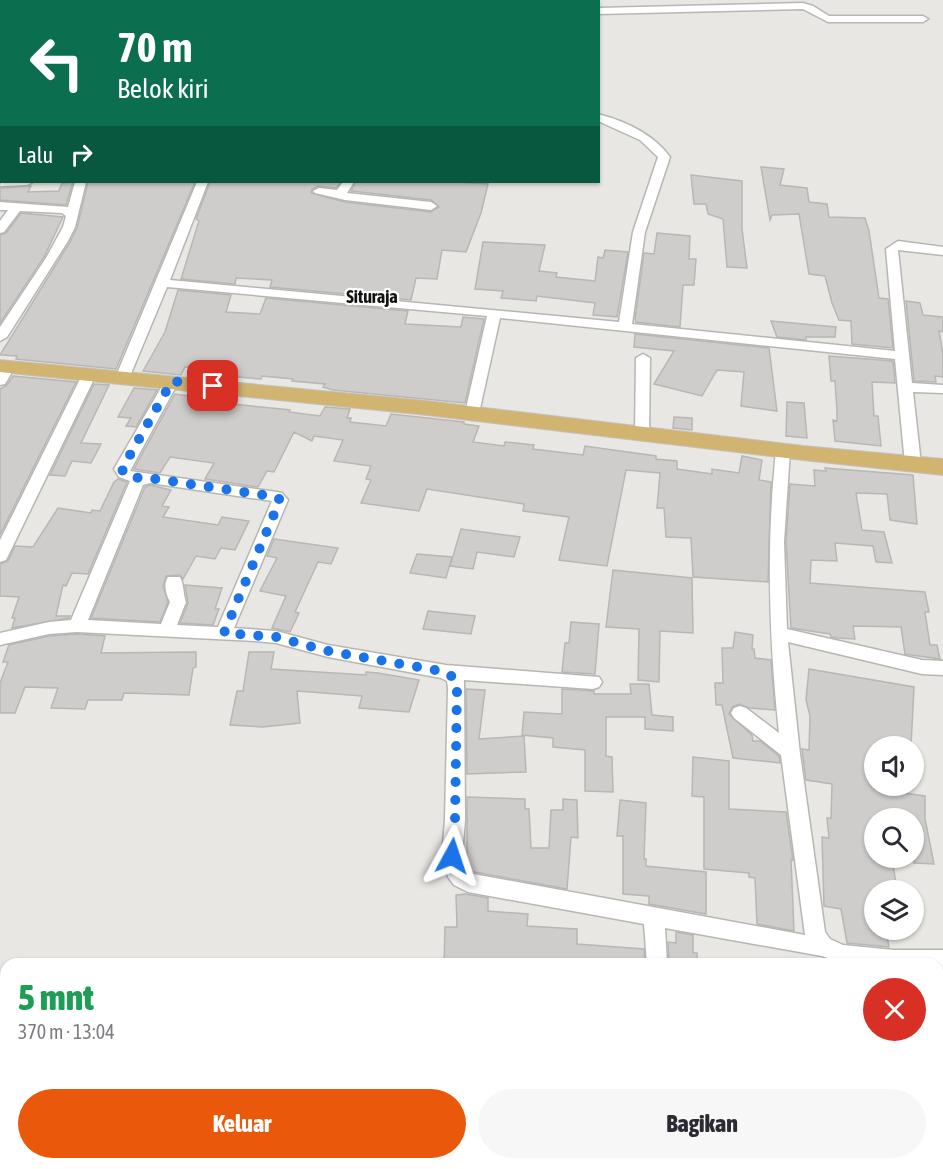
<!DOCTYPE html>
<html lang="id">
<head>
<meta charset="utf-8">
<style>
	:root { --surface:#fff; --page:#f7f7f7; --text:#2b2b33; --muted:#7c7c81; --accent:#ea580c }
	body { margin:0; font-family:"Asap Condensed",sans-serif; background:var(--page); color:var(--text); height:100vh; display:flex; flex-direction:column; font-size:22px; white-space:nowrap }
	* { box-sizing:border-box; margin:0 }
	p { font-size:20px; color:var(--muted) }
	.icon { flex:none; width:33px; height:33px; fill:none; stroke:currentColor; stroke-width:2; stroke-linecap:round; stroke-linejoin:round }
	.map { position:relative; flex:1; overflow:hidden }
	.side { position:absolute; left:0px; top:958px; width:944px; height:212px; display:flex; flex-direction:column; background:var(--surface); border-radius:18px 18px 0 0; box-shadow:0 2px 4px #0004 }
	.side>* { flex:none }
	.top-card { position:absolute; left:0px; top:0px; width:600px; height:183px; box-shadow:0 2px 4px #0004; background:#0b6e4f; color:#fff; overflow:hidden }
	.tools { position:absolute; left:864px; top:736px; display:grid; gap:12px }
	.tools a { display:grid; place-items:center; width:60px; height:60px; border-radius:50%; background:var(--surface); box-shadow:0 2px 4px #0004; font-size:30px }
	.pin { position:absolute; display:grid; place-items:center; width:51px; height:51px; color:#fff; margin:-26px; border-radius:12px; box-shadow:0 3px 9px #0006 }
	.me { position:absolute; width:66px; margin:-33px; rotate:5deg; stroke-linejoin:round; filter:drop-shadow(0 0 4px #0008) }
	.turn { display:flex; align-items:center; gap:21px; height:126px; padding:0 18px; font-size:27px }
	.turn .icon { width:78px; height:78px; stroke-width:2.5 }
	.turn b { display:block; font-size:42px; line-height:51px }
	.then { display:flex; align-items:center; height:57px; padding:0 18px; background:#0003; gap:12px; font-size:22px }
	.round { display:grid; place-items:center; flex:none; width:63px; height:63px; border-radius:32px; background:var(--page) }
	.head { display:flex; align-items:center; justify-content:space-between; height:102px; padding:0 18px }
	h1 { font-size:36px; font-weight:800; line-height:45px; color:#1e9e55 }
	.primary-button { display:flex; gap:12px; margin-top:auto; padding:12px 18px }
	.primary-button a { flex:1; height:69px; border-radius:36px; background:var(--accent); color:#fff; font-size:24px; font-weight:800; line-height:69px; text-align:center }
	.primary-button a+a { background:var(--page); color:var(--text) }
	.map>svg:first-child { display:block }
	.building { fill:#cfcdcb; stroke:#b8b7b4; stroke-width:1.5 }
	.lines { fill:none; stroke-linecap:round; stroke-linejoin:round }
	.street-casing { stroke:#b7b6b3; stroke-width:3 }
	.primary-casing { stroke:#c2c2c1; stroke-width:2 }
	.street { fill:#fff; fill-rule:evenodd }
	.primary { fill:#d2b471; fill-rule:evenodd }
	.route { stroke:#1a73e8; stroke-width:10; stroke-dasharray:0 18 }
	.labels { text-anchor:middle; stroke-width:4.5; stroke-linejoin:round; paint-order:stroke }
	.far-quarter-label { font-size:18px; font-weight:bold; fill:#131312; stroke:#fff }
</style>
</head>
<body>
<div class="map">
<svg width="943" height="1169" viewBox="0 0 943 1169">
	<rect width="100%" height="100%" fill="#e9e7e4"/>
	<path class="building" d="M 761,167 L 784,169 L 780,185 L 807,188 L 809,202 L 827,204 L 829,217 L 865,218 L 869,231 L 879,298 L 888,299 L 893,348 L 852,344 L 851,321 L 839,320 L 832,303 L 825,276 L 809,274 L 799,214 L 772,215 L 770,220 Z
		M 691,175 L 742,181 L 742,229 L 747,268 L 727,267 L 723,219 L 708,214 L 706,204 L 694,204 Z
		M 73,182 L 66,205 L 0,200 L 0,188 L 31,186 L 28,192 L 59,191 L 62,183 Z
		M 88,182 L 195,182 L 116,369 L 16,359 L 17,356 L 0,355 L 70,242 L 77,228 Z
		M 210,182 L 341,182 L 336,188 L 318,186 L 312,189 L 311,193 L 345,202 L 431,212 L 439,207 L 431,200 L 351,191 L 356,182 L 456,182 L 488,184 L 481,213 L 466,252 L 442,250 L 437,279 L 416,278 L 411,300 L 270,287 L 272,280 L 236,278 L 235,284 L 181,279 L 199,221 L 196,219 Z
		M 21,213 L 63,217 L 44,257 L 0,323 L 0,235 L 6,233 Z
		M 657,233 L 690,236 L 689,259 L 696,259 L 694,285 L 683,285 L 680,327 L 636,322 L 635,319 L 644,253 L 654,254 Z
		M 483,242 L 545,245 L 539,271 L 557,273 L 556,277 L 595,281 L 598,257 L 603,258 L 605,250 L 628,252 L 617,317 L 593,315 L 595,303 L 537,296 L 536,301 L 501,298 L 503,291 L 475,289 Z
		M 178,290 L 231,295 L 226,312 L 260,314 L 266,298 L 408,311 L 405,324 L 461,327 L 463,317 L 484,319 L 465,403 L 333,390 L 323,387 L 325,384 L 292,381 L 293,379 L 262,376 L 261,379 L 237,377 L 235,380 L 219,379 L 223,369 L 185,367 L 181,375 L 143,371 L 165,332 Z
		M 906,301 L 920,303 L 923,315 L 943,317 L 943,332 L 939,331 L 943,354 L 943,377 L 935,376 L 936,382 L 914,381 Z
		M 771,321 L 836,327 L 835,337 L 806,337 L 806,340 L 777,337 Z
		M 635,334 L 769,348 L 777,411 L 741,406 L 744,372 L 717,370 L 702,396 L 654,384 L 674,351 L 634,347 Z
		M 829,356 L 893,361 L 895,383 L 872,382 L 874,416 L 878,416 L 881,446 L 835,441 L 833,420 L 837,421 L 837,411 L 835,381 L 831,381 Z
		M 13,376 L 76,382 L 0,535 L 0,389 L 7,385 Z
		M 94,384 L 109,385 L 81,443 L 101,444 L 91,463 L 72,461 L 65,476 L 50,475 Z
		M 134,388 L 157,390 L 136,427 L 126,426 L 131,418 L 118,417 Z
		M 175,394 L 209,399 L 211,396 L 227,397 L 224,403 L 290,410 L 289,412 L 320,416 L 325,407 L 350,409 L 347,418 L 351,418 L 350,422 L 386,426 L 391,414 L 464,422 L 464,424 L 479,426 L 473,442 L 504,446 L 505,442 L 534,445 L 533,449 L 583,455 L 585,446 L 656,456 L 656,459 L 677,461 L 677,469 L 712,474 L 712,469 L 739,473 L 742,456 L 762,460 L 759,480 L 771,482 L 768,582 L 693,577 L 691,538 L 666,537 L 664,508 L 657,508 L 660,473 L 626,470 L 607,566 L 559,560 L 569,517 L 523,511 L 524,504 L 427,489 L 419,511 L 361,503 L 371,480 L 366,479 L 371,466 L 334,461 L 343,440 L 314,436 L 312,441 L 294,432 L 274,472 L 267,471 L 258,487 L 205,479 L 214,463 L 170,457 L 160,473 L 134,469 Z
		M 787,402 L 804,403 L 807,438 L 786,436 Z
		M 674,417 L 692,418 L 692,430 L 673,428 Z
		M 825,468 L 913,475 L 917,524 L 890,520 L 887,494 L 856,493 L 862,530 L 884,532 L 892,563 L 876,562 L 873,546 L 835,543 L 837,561 L 811,560 L 810,583 L 925,592 L 929,612 L 925,612 L 930,645 L 937,645 L 940,659 L 905,654 L 901,627 L 853,626 L 855,639 L 837,638 L 831,637 L 830,634 L 791,628 L 786,542 L 790,484 L 815,486 L 814,470 L 826,471 Z
		M 118,479 L 127,482 L 88,574 L 72,573 L 66,586 L 63,585 L 56,616 L 70,616 L 69,618 L 12,628 L 15,618 L 12,618 L 19,597 L 0,596 L 0,564 L 8,561 L 15,546 L 33,547 L 58,508 L 91,513 L 92,510 L 100,511 L 114,482 Z
		M 150,485 L 171,490 L 162,506 L 169,507 L 163,517 L 218,525 L 222,517 L 249,521 L 235,550 L 221,548 L 215,559 L 196,556 L 183,579 L 180,575 L 166,576 L 163,586 L 168,602 L 160,622 L 91,618 L 145,487 Z
		M 461,529 L 520,537 L 514,557 L 477,552 L 473,569 L 450,566 Z
		M 274,539 L 338,548 L 331,564 L 318,562 L 295,612 L 299,613 L 290,632 L 272,628 L 286,596 L 260,591 L 277,558 L 267,556 Z
		M 417,554 L 452,557 L 446,578 L 410,573 Z
		M 613,570 L 692,578 L 693,633 L 660,631 L 659,682 L 638,680 L 639,629 L 606,627 Z
		M 185,585 L 222,588 L 215,609 L 219,609 L 213,625 L 180,623 L 188,603 Z
		M 428,611 L 475,616 L 471,634 L 423,629 Z
		M 571,622 L 599,624 L 595,674 L 562,672 L 565,643 L 569,643 Z
		M 735,632 L 753,635 L 752,649 L 754,649 L 755,658 L 771,660 L 775,710 L 749,708 L 739,704 L 732,707 L 729,714 L 752,735 L 753,741 L 760,741 L 779,756 L 780,763 L 733,758 L 722,705 L 716,705 L 715,683 L 723,683 L 722,648 L 733,648 Z
		M 77,634 L 105,636 L 101,653 L 196,652 L 196,667 L 193,668 L 189,695 L 124,693 L 122,700 L 88,700 L 85,709 L 51,708 L 58,688 L 25,687 L 15,713 L 0,713 L 0,683 L 8,662 L 3,662 L 9,645 L 49,636 Z
		M 249,652 L 274,652 L 271,669 L 366,675 L 366,672 L 378,673 L 419,680 L 409,712 L 359,708 L 362,696 L 297,691 L 300,723 L 263,727 L 230,725 L 237,691 L 243,691 Z
		M 809,669 L 914,687 L 911,747 L 874,747 L 874,786 L 888,786 L 889,791 L 925,796 L 925,819 L 934,864 L 914,863 L 914,819 L 874,819 L 874,858 L 892,858 L 897,890 L 874,890 L 874,930 L 886,930 L 889,947 L 847,943 L 841,909 L 824,906 L 822,837 L 829,838 L 827,818 L 831,818 L 832,784 L 806,780 L 802,749 L 809,750 L 810,716 L 806,700 Z
		M 630,684 L 649,684 L 652,715 L 673,717 L 673,731 L 645,729 L 645,717 L 606,717 L 606,756 L 612,757 L 613,792 L 585,791 L 585,750 L 553,747 L 553,738 L 522,735 L 524,712 L 562,714 L 562,689 L 594,691 L 594,694 L 631,694 Z
		M 466,689 L 485,690 L 479,739 L 524,736 L 526,772 L 467,774 Z
		M 693,757 L 729,761 L 729,809 L 786,812 L 793,860 L 791,859 L 794,931 L 757,924 L 755,878 L 749,877 L 749,873 L 704,869 L 704,797 L 692,796 Z
		M 467,797 L 525,799 L 525,809 L 529,809 L 531,848 L 549,848 L 551,810 L 563,810 L 563,799 L 577,800 L 578,838 L 571,837 L 567,889 L 469,871 L 467,868 Z
		M 620,800 L 646,803 L 644,859 L 646,859 L 646,866 L 706,872 L 706,914 L 649,904 L 649,896 L 623,894 L 623,836 L 617,836 Z
		M 466,894 L 488,898 L 488,911 L 528,914 L 527,926 L 577,929 L 577,944 L 644,949 L 645,964 L 577,959 L 577,964 L 516,961 L 516,964 L 444,964 L 445,927 L 457,927 L 456,895 Z
		M 676,932 L 693,935 L 693,953 L 697,953 L 697,964 L 669,964 L 668,942 L 676,943 Z"/>
	<g class="lines">
		<g class="street-casing">
			<path id="street" d="M 45,0 L 56,0 L 44,2 Z
				M 264,0 L 274,0 L 274,2 L 264,2 Z
				M 449,0 L 459,0 L 459,2 L 449,2 Z
				M 803,3 L 813,6 L 829,16 L 923,16 L 928,19 L 923,22 L 828,22 L 803,9 L 598,14 L 598,8 Z
				M 2,9 L 2,15 L 0,16 L 0,10 Z
				M 0,22 L 2,22 L 2,28 L 0,28 Z
				M 0,71 L 2,71 L 2,77 L 0,77 Z
				M 598,114 C 625,121 653,134 670,157 L 645,232 L 632,324 L 895,351 L 886,249 L 898,241 L 943,247 L 943,255 L 898,250 L 912,383 L 943,385 L 943,393 L 913,392 L 921,464 L 918,467 L 908,467 L 905,464 L 895,359 L 500,318 L 479,413 L 472,417 L 465,413 L 487,316 L 167,287 L 130,376 L 123,380 L 116,376 L 197,182 L 208,182 L 170,280 L 619,322 L 633,232 L 658,157 L 640,140 L 598,121 Z
				M 2,179 L 2,182 L 33,182 L 27,185 L 0,186 Z
				M 75,182 L 86,182 L 75,227 L 68,241 L 7,337 L 0,341 L 0,327 L 46,258 L 63,227 L 66,216 L 62,213 L 20,211 L 4,232 L 0,233 L 0,221 L 8,210 L 0,210 L 0,202 L 68,207 Z
				M 343,182 L 354,182 L 347,193 L 431,202 L 437,206 L 431,210 L 345,200 L 315,193 L 313,191 L 319,188 L 337,190 Z
				M 643,354 L 650,358 L 649,433 L 642,438 L 635,433 L 636,358 Z
				M 8,363 L 15,367 L 5,384 L 0,385 L 0,369 L 3,364 Z
				M 90,369 L 97,373 L 8,556 L 6,560 L 0,562 L 0,540 L 83,373 Z
				M 172,377 L 179,381 L 130,471 L 277,492 L 282,493 L 288,500 L 234,628 L 276,631 L 328,645 L 446,665 L 599,677 L 602,682 L 599,687 L 593,689 L 464,680 L 465,820 L 462,856 L 464,868 L 468,873 L 805,935 L 781,755 L 734,718 L 731,713 L 734,708 L 740,706 L 746,708 L 779,733 C 769,638 766,546 776,451 L 783,446 L 788,448 L 790,451 L 784,542 L 787,629 L 922,660 L 943,661 L 943,675 L 922,674 L 788,642 L 800,754 L 825,932 L 830,939 L 843,945 L 894,950 L 943,950 L 943,970 L 938,969 L 938,964 L 845,964 L 822,956 L 665,928 L 667,964 L 647,964 L 644,924 L 468,892 L 454,885 L 448,877 L 442,856 L 445,820 L 448,688 L 447,681 L 441,678 L 328,657 L 276,643 L 255,641 L 77,632 L 49,634 L 0,645 L 0,633 L 49,622 L 71,620 L 130,481 L 119,477 L 114,469 L 165,381 ZM 150,483 L 272,501 L 218,627 L 177,625 L 186,602 C 183,594 184,584 180,577 L 168,577 C 163,585 166,594 170,602 L 161,624 L 88,620 L 143,485 Z
				M 938,1120 L 943,1122 L 943,1162 L 938,1159 Z
				M 655,1164 L 679,1164 L 679,1169 L 655,1169 Z"/>
		</g>
		<g class="primary-casing">
			<path id="primary" d="M 0,360 L 427,401 L 803,446 L 943,459 L 943,475 L 803,460 L 427,415 L 0,372 Z"/>
		</g>
		<use href="#street" class="street"/>
		<use href="#primary" class="primary"/>
	</g>
	<g class="lines">
		<path class="route" d="M 213,386 L 172,381 L 122,469 L 124,474 L 142,479 L 149,478 L 277,497 L 280,500 L 224,633 L 276,637 L 328,651 L 446,672 L 454,678 L 457,688 L 455,820 L 452,856"/>
	</g>
	<g class="labels">
		<g class="far-quarter-label">
			<text x="372" y="303">Situraja</text>
		</g>
	</g>
</svg>
<div class="tools">
<a><svg class="icon" aria-label="sound" viewBox="0 0 24 24"><path d="M4 9h4l5-4v14l-5-4H4zM17 9q2 3 0 6"/></svg></a>
<a><svg class="icon" aria-label="search" viewBox="0 0 24 24"><circle cx="10" cy="10" r="6"/><path d="M15 15l6 6"/></svg></a>
<a><svg class="icon" aria-label="layers" viewBox="0 0 24 24"><path d="M12 4l9 5-9 5-9-5zM3 14l9 5 9-5"/></svg></a>
</div>
<div class="pin" style="left:213px;top:386px;background:#d93025"><svg class="icon" aria-label="arrive" viewBox="0 0 24 24"><path d="M6 21V4h12l-3 4 3 4H6"/></svg></div>
<svg class="me" style="left:452px;top:856px" viewBox="-20 -20 40 40"><path d="M0-17L14 15 0 8-14 15z" fill="#1a73e8" stroke="#fff" stroke-width="4"/></svg>
<div class="top-card">
<div class="turn"><svg class="icon" aria-label="left" viewBox="0 0 24 24"><path d="M17 20v-9H6M10 6l-5 5 5 5"/></svg><div><b>70 m</b>Belok kiri</div></div>
<div class="then">Lalu<svg class="icon" aria-label="right" viewBox="0 0 24 24"><path d="M7 20v-9h11M14 6l5 5-5 5"/></svg></div>
</div>
<section class="side">
<div class="head"><div><h1>5 mnt</h1><p>370 m · 13:04</p></div><a class="round" style="background:#d93025;color:#fff"><svg class="icon" aria-label="close" viewBox="0 0 24 24"><path d="M6 6l12 12M18 6L6 18"/></svg></a></div>
<div class="primary-button"><a>Keluar</a><a>Bagikan</a></div>
</section>
</div>
</body>
</html>
